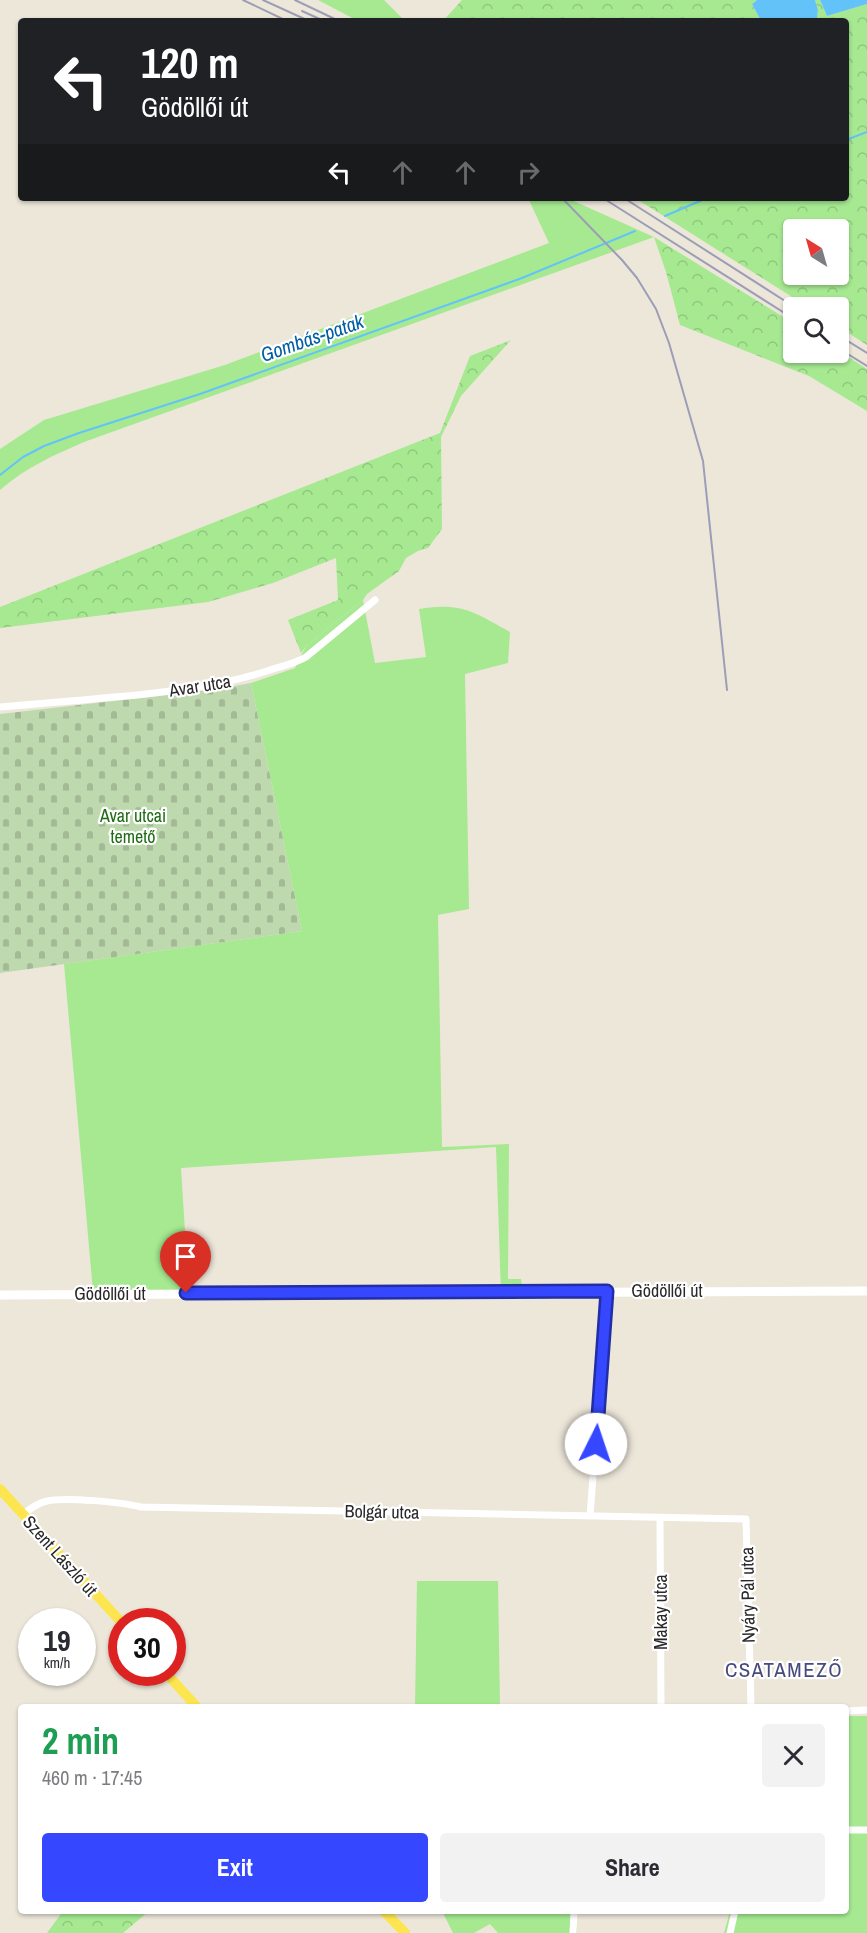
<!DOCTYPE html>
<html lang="en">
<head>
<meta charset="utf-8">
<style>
	:root { --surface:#fff; --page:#f2f2f3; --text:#2b2b33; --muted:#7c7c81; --accent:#3547ff }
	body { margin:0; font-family:"Archivo Narrow",sans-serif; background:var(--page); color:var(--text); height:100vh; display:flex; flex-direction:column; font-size:22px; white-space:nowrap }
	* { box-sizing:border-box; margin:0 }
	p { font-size:20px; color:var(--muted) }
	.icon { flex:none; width:33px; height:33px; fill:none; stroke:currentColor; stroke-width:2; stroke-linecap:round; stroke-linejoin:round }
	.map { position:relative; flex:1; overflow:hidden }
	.side { position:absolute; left:18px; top:1704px; width:831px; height:210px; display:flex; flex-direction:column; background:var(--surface); border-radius:6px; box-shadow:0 2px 4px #0004 }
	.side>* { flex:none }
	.top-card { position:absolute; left:18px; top:18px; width:831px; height:183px; border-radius:6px; box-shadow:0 2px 4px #0004; background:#202124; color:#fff; overflow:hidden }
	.needle { width:39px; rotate:323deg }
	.controls { position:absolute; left:783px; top:219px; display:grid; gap:12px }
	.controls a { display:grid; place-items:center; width:66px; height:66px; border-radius:6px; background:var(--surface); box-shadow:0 2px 4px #0004; font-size:30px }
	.speed { position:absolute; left:18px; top:1608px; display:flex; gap:12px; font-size:30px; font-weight:700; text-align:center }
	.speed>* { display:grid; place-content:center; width:78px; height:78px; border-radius:50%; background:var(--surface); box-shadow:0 2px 4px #0004; line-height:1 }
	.speed small { font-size:15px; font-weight:400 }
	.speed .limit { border:9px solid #d22; background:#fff; color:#111 }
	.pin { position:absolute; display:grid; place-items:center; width:51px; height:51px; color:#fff; margin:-62px -26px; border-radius:50% 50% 50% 0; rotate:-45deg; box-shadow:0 0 6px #0007 }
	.pin .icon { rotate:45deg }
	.me { position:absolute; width:66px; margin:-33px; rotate:4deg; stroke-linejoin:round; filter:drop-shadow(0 0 4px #0008) }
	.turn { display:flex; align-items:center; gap:21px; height:126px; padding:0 24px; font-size:27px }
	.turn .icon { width:78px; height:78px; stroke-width:2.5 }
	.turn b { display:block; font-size:42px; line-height:51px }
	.lanes { display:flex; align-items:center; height:57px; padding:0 24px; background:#0003; justify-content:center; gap:30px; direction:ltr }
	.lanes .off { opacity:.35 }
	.round { display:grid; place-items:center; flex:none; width:63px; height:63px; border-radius:6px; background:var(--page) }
	.headline { display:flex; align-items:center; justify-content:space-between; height:102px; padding:0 24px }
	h1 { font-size:36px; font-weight:800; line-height:45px; color:#1e9e55 }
	.action { display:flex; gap:12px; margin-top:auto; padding:12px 24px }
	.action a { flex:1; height:69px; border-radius:6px; background:var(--accent); color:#fff; font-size:24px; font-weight:800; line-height:69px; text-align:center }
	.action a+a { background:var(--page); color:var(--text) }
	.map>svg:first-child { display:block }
	.grass { fill:#a6e991 }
	.forest { fill:url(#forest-crowns); fill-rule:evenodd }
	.cemetery { fill:url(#cemetery-stones) }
	.water { fill:#63c3f9 }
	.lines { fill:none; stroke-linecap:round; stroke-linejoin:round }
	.stream { stroke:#63c3f9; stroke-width:2 }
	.street { stroke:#fff; stroke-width:7 }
	.secondary { stroke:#fff; stroke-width:9 }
	.primary { stroke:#fde54f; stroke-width:10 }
	.rail { stroke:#9c9db6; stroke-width:2 }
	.route-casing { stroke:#222ea6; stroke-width:15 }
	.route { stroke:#3547ff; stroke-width:10 }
	.labels { text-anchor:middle; stroke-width:4.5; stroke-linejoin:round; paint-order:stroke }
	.street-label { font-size:18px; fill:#292929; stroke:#fff }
	.park-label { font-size:18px; fill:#1d6d13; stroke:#fff }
	.water-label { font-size:20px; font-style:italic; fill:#015da5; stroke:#fff }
	.quarter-label { font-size:21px; letter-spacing:1.5px; fill:#464a7e; stroke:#fff }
</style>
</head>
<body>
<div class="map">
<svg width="867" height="1933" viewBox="0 0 867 1933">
	<defs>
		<pattern id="forest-crowns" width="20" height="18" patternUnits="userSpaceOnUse" patternTransform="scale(1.5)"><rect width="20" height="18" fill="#a6e991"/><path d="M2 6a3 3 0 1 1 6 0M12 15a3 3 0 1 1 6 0" fill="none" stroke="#8fc87d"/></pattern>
		<pattern id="cemetery-stones" width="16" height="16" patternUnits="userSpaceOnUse" patternTransform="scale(1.5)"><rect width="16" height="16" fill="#bfd9af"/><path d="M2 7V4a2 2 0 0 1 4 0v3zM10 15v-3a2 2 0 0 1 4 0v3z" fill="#a4ba97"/></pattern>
	</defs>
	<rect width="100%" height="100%" fill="#ede7da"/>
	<path class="grass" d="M 318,0 L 384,0 L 405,21 L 358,21 Z
		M 528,198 L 567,198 L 654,237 L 84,442 C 54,455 25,468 0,490 L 0,449 L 44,420 L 225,365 L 549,243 Z
		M 363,600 L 375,663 L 426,657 L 419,609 C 462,602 474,612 510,632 L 508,663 L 465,674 L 469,909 L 438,915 L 442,1147 L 509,1144 L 508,1279 L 521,1279 L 523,1293 L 501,1294 L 496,1147 L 181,1168 L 189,1294 L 93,1292 L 64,964 L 302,931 L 251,683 L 295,668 L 306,646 Z
		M 417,1581 L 498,1581 L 500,1707 L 415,1707 Z
		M 846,1716 L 867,1716 L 867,1933 L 724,1933 L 730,1911 L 846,1911 Z
		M 442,1911 L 575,1911 L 577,1933 L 498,1933 L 490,1924 L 474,1933 L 453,1933 Z"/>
	<path class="forest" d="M 462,0 L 757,0 L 752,4 L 761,21 L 443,21 Z
		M 815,0 L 820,0 L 827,16 L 867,4 L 867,345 L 839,327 L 838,308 L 808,307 L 635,198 L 846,198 L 846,21 L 810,21 L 817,18 L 818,10 ZM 794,230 L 838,230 L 838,274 L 794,274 Z
		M 654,237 L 793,323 L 794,352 L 839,351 L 867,369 L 867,411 L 809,376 L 680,325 L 666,272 Z
		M 511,340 L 461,396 L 441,437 L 442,529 L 428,548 L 418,551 L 406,558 L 399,571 L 367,594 L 363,600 L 306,646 L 301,653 L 288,620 L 338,600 L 336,558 L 273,583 L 208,602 L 0,628 L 0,607 L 440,433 L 470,356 Z
		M 63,1911 L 149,1911 L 123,1933 L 47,1933 Z"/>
	<path class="cemetery" d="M 251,683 L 302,931 L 0,973 L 0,714 L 218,689 Z"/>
	<path class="water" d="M 757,0 L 815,0 L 818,10 L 817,18 L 810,21 L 761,21 L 752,4 Z
		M 820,0 L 867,0 L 867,4 L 827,16 Z"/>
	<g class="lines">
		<path class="stream" d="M 846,140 L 867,132
			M 665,216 L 707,198
			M 0,475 L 23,457 L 44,446 L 79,433 L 200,394 L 522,278 L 635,231"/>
		<path class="street" d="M 0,707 C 49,703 97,699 146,694 C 190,689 233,683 276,668 C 286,665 296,663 306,657 L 375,600
			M 22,1515 C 30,1509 37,1503 47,1501 C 65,1497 121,1502 141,1507 L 746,1519 L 751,1707
			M 590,1516 L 607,1291
			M 660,1518 L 661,1707
			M 846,1711 L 867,1710
			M 846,1830 L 867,1830
			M 573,1933 L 574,1911
			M 730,1933 L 735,1911"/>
		<path class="secondary" d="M 0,1295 L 867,1291"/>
		<path class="primary" d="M 0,1489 L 122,1623
			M 165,1672 L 197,1707
			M 384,1911 L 405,1933"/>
		<path class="rail" d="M 243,0 L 287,21
			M 263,0 L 309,21
			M 295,0 L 339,21
			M 302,11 L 324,21
			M 562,198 L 622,260 L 637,278 L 656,309 L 669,343 L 703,461 L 727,690
			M 603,198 L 794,319
			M 624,198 L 796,308
			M 838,335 L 867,353
			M 838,348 L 867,366"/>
	</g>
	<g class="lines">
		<g class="route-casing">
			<path id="route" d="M 186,1293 L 607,1291 L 596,1444"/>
		</g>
		<use href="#route" class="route"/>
	</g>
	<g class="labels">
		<g class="street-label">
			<text transform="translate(200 686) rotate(-9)" y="6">Avar utca</text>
			<text x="667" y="1297">Gödöllői út</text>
			<text x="110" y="1300">Gödöllői út</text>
			<text transform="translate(382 1512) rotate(1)" y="6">Bolgár utca</text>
			<text transform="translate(60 1556) rotate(48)" y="6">Szent László út</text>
			<text transform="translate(748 1595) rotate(-91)" y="6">Nyáry Pál utca</text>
			<text transform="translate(661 1612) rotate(-90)" y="6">Makay utca</text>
		</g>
		<g class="park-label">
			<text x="133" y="822">Avar utcai<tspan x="133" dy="21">temető</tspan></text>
		</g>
		<g class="water-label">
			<text transform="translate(312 338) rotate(-19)" y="7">Gombás-patak</text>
		</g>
		<g class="quarter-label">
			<text x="784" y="1677">CSATAMEZŐ</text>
		</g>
	</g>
</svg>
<div class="controls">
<a><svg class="needle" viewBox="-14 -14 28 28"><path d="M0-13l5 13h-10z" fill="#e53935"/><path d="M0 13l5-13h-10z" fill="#7c7c81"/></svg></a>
<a><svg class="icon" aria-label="search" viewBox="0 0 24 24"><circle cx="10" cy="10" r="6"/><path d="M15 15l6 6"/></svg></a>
</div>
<div class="speed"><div>19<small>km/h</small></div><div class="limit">30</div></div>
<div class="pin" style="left:186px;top:1293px;background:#d93025"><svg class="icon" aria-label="arrive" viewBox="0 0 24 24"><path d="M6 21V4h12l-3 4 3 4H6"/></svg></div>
<svg class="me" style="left:596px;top:1444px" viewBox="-20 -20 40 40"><circle r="19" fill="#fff"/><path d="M0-13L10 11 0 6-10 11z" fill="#3547ff"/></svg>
<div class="top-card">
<div class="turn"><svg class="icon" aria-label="left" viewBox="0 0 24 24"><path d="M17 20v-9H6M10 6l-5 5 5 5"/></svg><div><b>120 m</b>Gödöllői út</div></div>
<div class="lanes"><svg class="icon" aria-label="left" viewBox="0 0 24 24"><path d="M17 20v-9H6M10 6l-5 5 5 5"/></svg><svg class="icon off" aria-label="ahead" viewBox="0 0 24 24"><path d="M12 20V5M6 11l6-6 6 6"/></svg><svg class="icon off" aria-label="ahead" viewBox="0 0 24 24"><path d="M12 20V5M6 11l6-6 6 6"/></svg><svg class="icon off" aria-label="right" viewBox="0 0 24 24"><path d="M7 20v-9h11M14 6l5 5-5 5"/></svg></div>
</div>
<section class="side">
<div class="headline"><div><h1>2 min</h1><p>460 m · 17:45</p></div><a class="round"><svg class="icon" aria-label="close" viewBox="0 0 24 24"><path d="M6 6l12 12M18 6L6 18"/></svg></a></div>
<div class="action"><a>Exit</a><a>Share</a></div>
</section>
</div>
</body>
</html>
